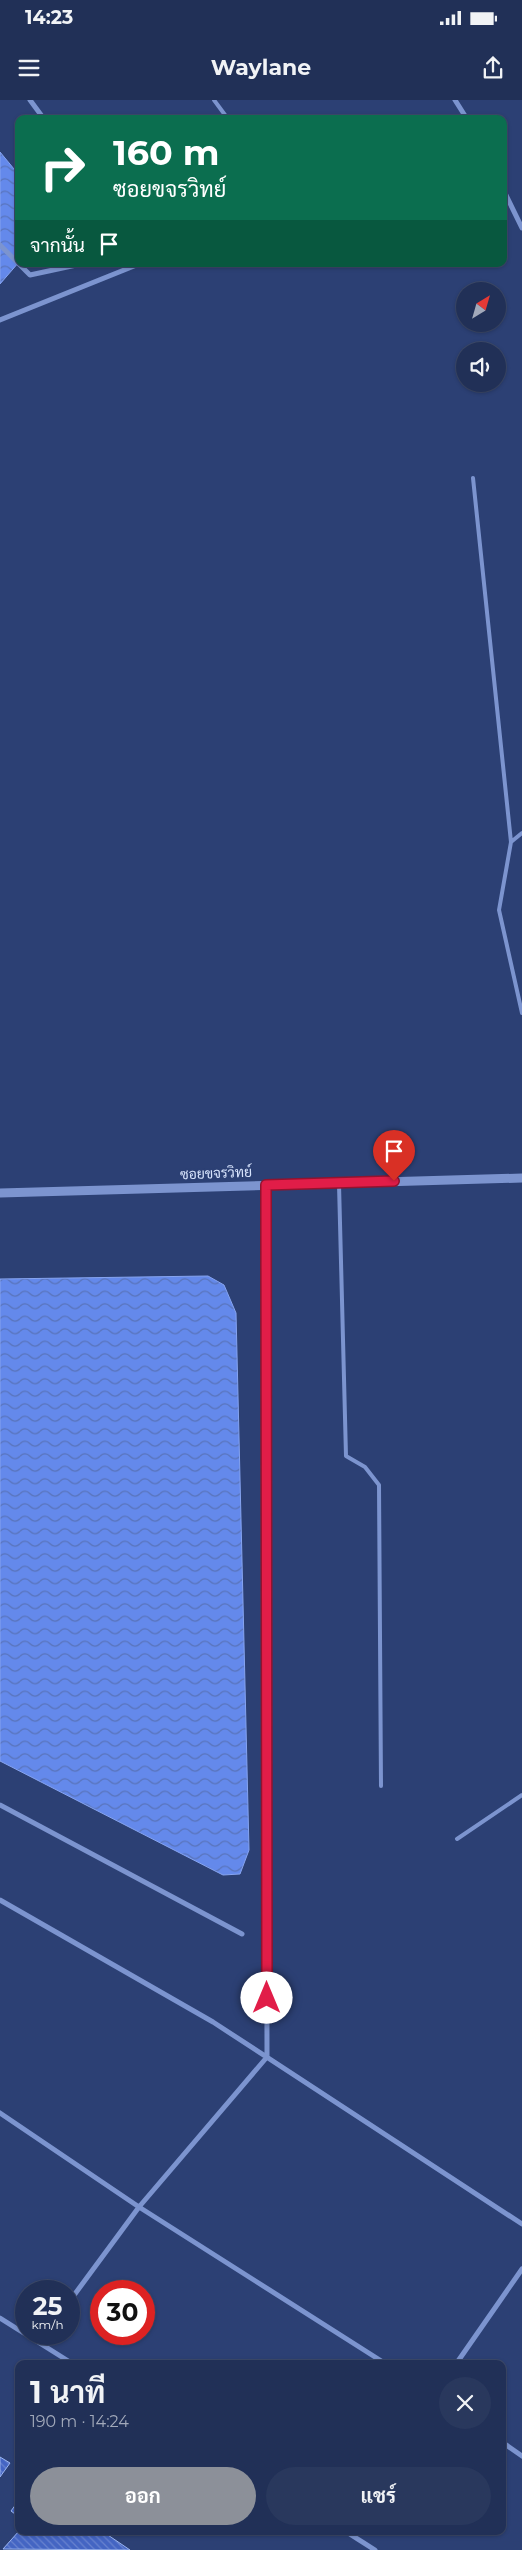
<!DOCTYPE html>
<html lang="th">
<head>
<meta charset="utf-8">
<style>
	:root { --surface:#213057; --page:#29385d; --text:#f1f3f6; --muted:#a2a9ba; --line:#3e4b6d; --accent:#8c9099 }
	body { margin:0; font-family:Montserrat,Sarabun,sans-serif; background:var(--page); color:var(--text); height:100vh; display:flex; flex-direction:column; font-size:19px; white-space:nowrap }
	* { box-sizing:border-box; margin:0 }
	p { font-size:16px; color:var(--muted) }
	.icon { flex:none; width:28px; height:28px; fill:none; stroke:currentColor; stroke-width:2; stroke-linecap:round; stroke-linejoin:round }
	.map { position:relative; flex:1; overflow:hidden }
	.side { position:absolute; left:15px; top:2260px; width:491px; height:175px; display:flex; flex-direction:column; background:var(--surface); border-radius:10px; box-shadow:0 1px 4px #0004,0 0 0 1px var(--line) }
	.side>* { flex:none }
	.banner { position:absolute; left:15px; top:15px; width:492px; height:152px; border-radius:10px; box-shadow:0 1px 4px #0004,0 0 0 1px var(--line); background:#0b6e4f; color:#fff; overflow:hidden }
	.needle { width:32px; rotate:37deg }
	.fabs { position:absolute; left:456px; top:182px; display:grid; gap:10px }
	.fabs a { display:grid; place-items:center; width:50px; height:50px; border-radius:50%; background:var(--surface); box-shadow:0 1px 4px #0004,0 0 0 1px var(--line); font-size:25px }
	.speed { position:absolute; left:15px; top:2180px; display:flex; gap:10px; font-size:25px; font-weight:700; text-align:center }
	.speed>* { display:grid; place-content:center; width:65px; height:65px; border-radius:50%; background:var(--surface); box-shadow:0 1px 4px #0004,0 0 0 1px var(--line); line-height:1 }
	.speed small { font-size:12px; font-weight:400 }
	.speed .limit { border:8px solid #d22; background:#fff; color:#111 }
	.pin { position:absolute; display:grid; place-items:center; width:42px; height:42px; color:#fff; margin:-51px -21px; border-radius:50% 50% 50% 0; rotate:-45deg; box-shadow:0 0 5px #0007 }
	.pin .icon { rotate:45deg }
	.me { position:absolute; width:55px; margin:-28px; rotate:0deg; stroke-linejoin:round; filter:drop-shadow(0 0 4px #0008) }
	.turn { display:flex; align-items:center; gap:18px; height:105px; padding:0 15px; font-size:22px }
	.turn .icon { width:65px; height:65px; stroke-width:2.5 }
	.turn b { display:block; font-size:35px; line-height:42px }
	.then { display:flex; align-items:center; height:48px; padding:0 15px; background:#0003; gap:10px; font-size:19px }
	.round { display:grid; place-items:center; flex:none; width:52px; height:52px; border-radius:26px; background:var(--page) }
	.overview { display:flex; align-items:center; justify-content:space-between; height:85px; padding:0 15px }
	h1 { font-size:30px; font-weight:700; line-height:38px }
	.button { display:flex; gap:10px; margin-top:auto; padding:10px 15px }
	.button a { flex:1; height:58px; border-radius:30px; background:var(--accent); color:#fff; font-size:20px; font-weight:700; line-height:58px; text-align:center }
	.button a+a { background:var(--page); color:var(--text) }
	.status { display:flex; justify-content:space-between; align-items:center; height:35px; padding:0 25px; background:var(--surface); direction:ltr }
	.status svg { height:14px; fill:currentColor }
	header { display:flex; justify-content:space-between; align-items:center; height:65px; padding:0 15px; background:var(--surface); font-size:22px; font-weight:700 }
	.map>svg:first-child { display:block }
	.water { fill:url(#water-waves); stroke:#86a4f0 }
	.building { fill:url(#building-back-hatch); stroke:#9ab4f0 }
	.lines { fill:none; stroke-linecap:round; stroke-linejoin:round }
	.service { stroke:#7c94cf; stroke-width:4 }
	.minor { stroke:#7c94cf; stroke-width:5 }
	.tertiary { stroke:#7c94cf; stroke-width:9 }
	.route-casing { stroke:#92132f; stroke-width:12 }
	.route { stroke:#e11d48; stroke-width:9 }
	.labels { text-anchor:middle; stroke-width:4; stroke-linejoin:round; paint-order:stroke }
	.street-label { font-size:14px; fill:#d7e3fc; stroke:#2c4074 }
</style>
</head>
<body>
<div class="status"><b>14:23</b><svg viewBox="0 0 49 12"><path d="M0 12V9h3v3zM5 12V6h3v6zM10 12V3h3v9zM15 12V0h3v12zM26 1h20v11H26zM47 4h2v5h-2z"/></svg></div>
<header><svg class="icon" aria-label="menu" viewBox="0 0 24 24"><path d="M4 6h16M4 12h16M4 18h16"/></svg>Waylane<svg class="icon" aria-label="share" viewBox="0 0 24 24"><path d="M12 15V3M7 8l5-5 5 5M5 13v7h14v-7"/></svg></header>
<div class="map">
<svg width="522" height="2450" viewBox="0 0 522 2450">
	<defs>
		<pattern id="water-waves" width="16" height="10" patternUnits="userSpaceOnUse" patternTransform="scale(1.25)"><rect width="16" height="10" fill="#6489eb"/><path d="M0 5q4-4 8 0t8 0" fill="none" stroke="#5974bb"/></pattern>
		<pattern id="building-back-hatch" width="6" height="6" patternUnits="userSpaceOnUse" patternTransform="scale(1.25)"><rect width="6" height="6" fill="#4465c3"/><path d="M-1 5l2 2M0 0l6 6M5-1l2 2" fill="none" stroke="#6782cf"/></pattern>
	</defs>
	<rect width="100%" height="100%" fill="#2c4074"/>
	<path class="water" d="M 0,52 L 19,75 L 19,162 L 0,184 Z
		M 208,1176 L 224,1185 L 236,1213 L 249,1750 L 240,1774 L 223,1775 L 0,1661 L 0,1179 Z"/>
	<path class="building" d="M 0,2357 L 10,2363 L 0,2377 Z
		M 19,2400 L 19,2417 L 11,2411 Z
		M 19,2431 L 102,2431 L 130,2450 L 3,2449 Z"/>
	<g class="lines">
		<path class="service" d="M 214,0 L 228,19
			M 473,378 L 511,742 L 499,810 L 522,913
			M 511,742 L 522,733
			M 339,1084 L 346,1356 L 365,1367 L 379,1385 L 381,1686
			M 457,1739 L 522,1695"/>
		<path class="minor" d="M 30,0 L 44,19
			M 455,0 L 467,19
			M 504,91 L 522,128
			M 0,145 L 30,175 L 81,164
			M 0,220 L 139,164
			M 0,1705 L 242,1834
			M 0,1800 L 213,1922 L 522,2124
			M 0,2013 L 139,2107 L 386,2264
			M 69,2202 L 139,2107 L 267,1957 L 266,1085
			M 0,2218 L 73,2264
			M 39,2242 L 45,2234
			M 456,2264 L 522,2169
			M 502,2342 L 522,2356
			M 345,2431 L 375,2450"/>
		<path class="tertiary" d="M 0,1093 L 522,1078"/>
	</g>
	<g class="lines">
		<g class="route-casing">
			<path id="route" d="M 267,1898 L 266,1085 L 394,1081"/>
		</g>
		<use href="#route" class="route"/>
	</g>
	<g class="labels">
		<g class="street-label">
			<text transform="translate(216 1073) rotate(-2)" y="5">ซอยขจรวิทย์</text>
		</g>
	</g>
</svg>
<div class="fabs">
<a><svg class="needle" viewBox="-14 -14 28 28"><path d="M0-13l5 13h-10z" fill="#e53935"/><path d="M0 13l5-13h-10z" fill="#a2a9ba"/></svg></a>
<a><svg class="icon" aria-label="sound" viewBox="0 0 24 24"><path d="M4 9h4l5-4v14l-5-4H4zM17 9q2 3 0 6"/></svg></a>
</div>
<div class="speed"><div>25<small>km/h</small></div><div class="limit">30</div></div>
<div class="pin" style="left:394px;top:1081px;background:#d93025"><svg class="icon" aria-label="arrive" viewBox="0 0 24 24"><path d="M6 21V4h12l-3 4 3 4H6"/></svg></div>
<svg class="me" style="left:267px;top:1898px" viewBox="-20 -20 40 40"><circle r="19" fill="#fff"/><path d="M0-13L10 11 0 6-10 11z" fill="#e11d48"/></svg>
<div class="banner">
<div class="turn"><svg class="icon" aria-label="right" viewBox="0 0 24 24"><path d="M7 20v-9h11M14 6l5 5-5 5"/></svg><div><b>160 m</b>ซอยขจรวิทย์</div></div>
<div class="then">จากนั้น<svg class="icon" aria-label="arrive" viewBox="0 0 24 24"><path d="M6 21V4h12l-3 4 3 4H6"/></svg></div>
</div>
<section class="side">
<div class="overview"><div><h1>1 นาที</h1><p>190 m · 14:24</p></div><a class="round"><svg class="icon" aria-label="close" viewBox="0 0 24 24"><path d="M6 6l12 12M18 6L6 18"/></svg></a></div>
<div class="button"><a>ออก</a><a>แชร์</a></div>
</section>
</div>
</body>
</html>
